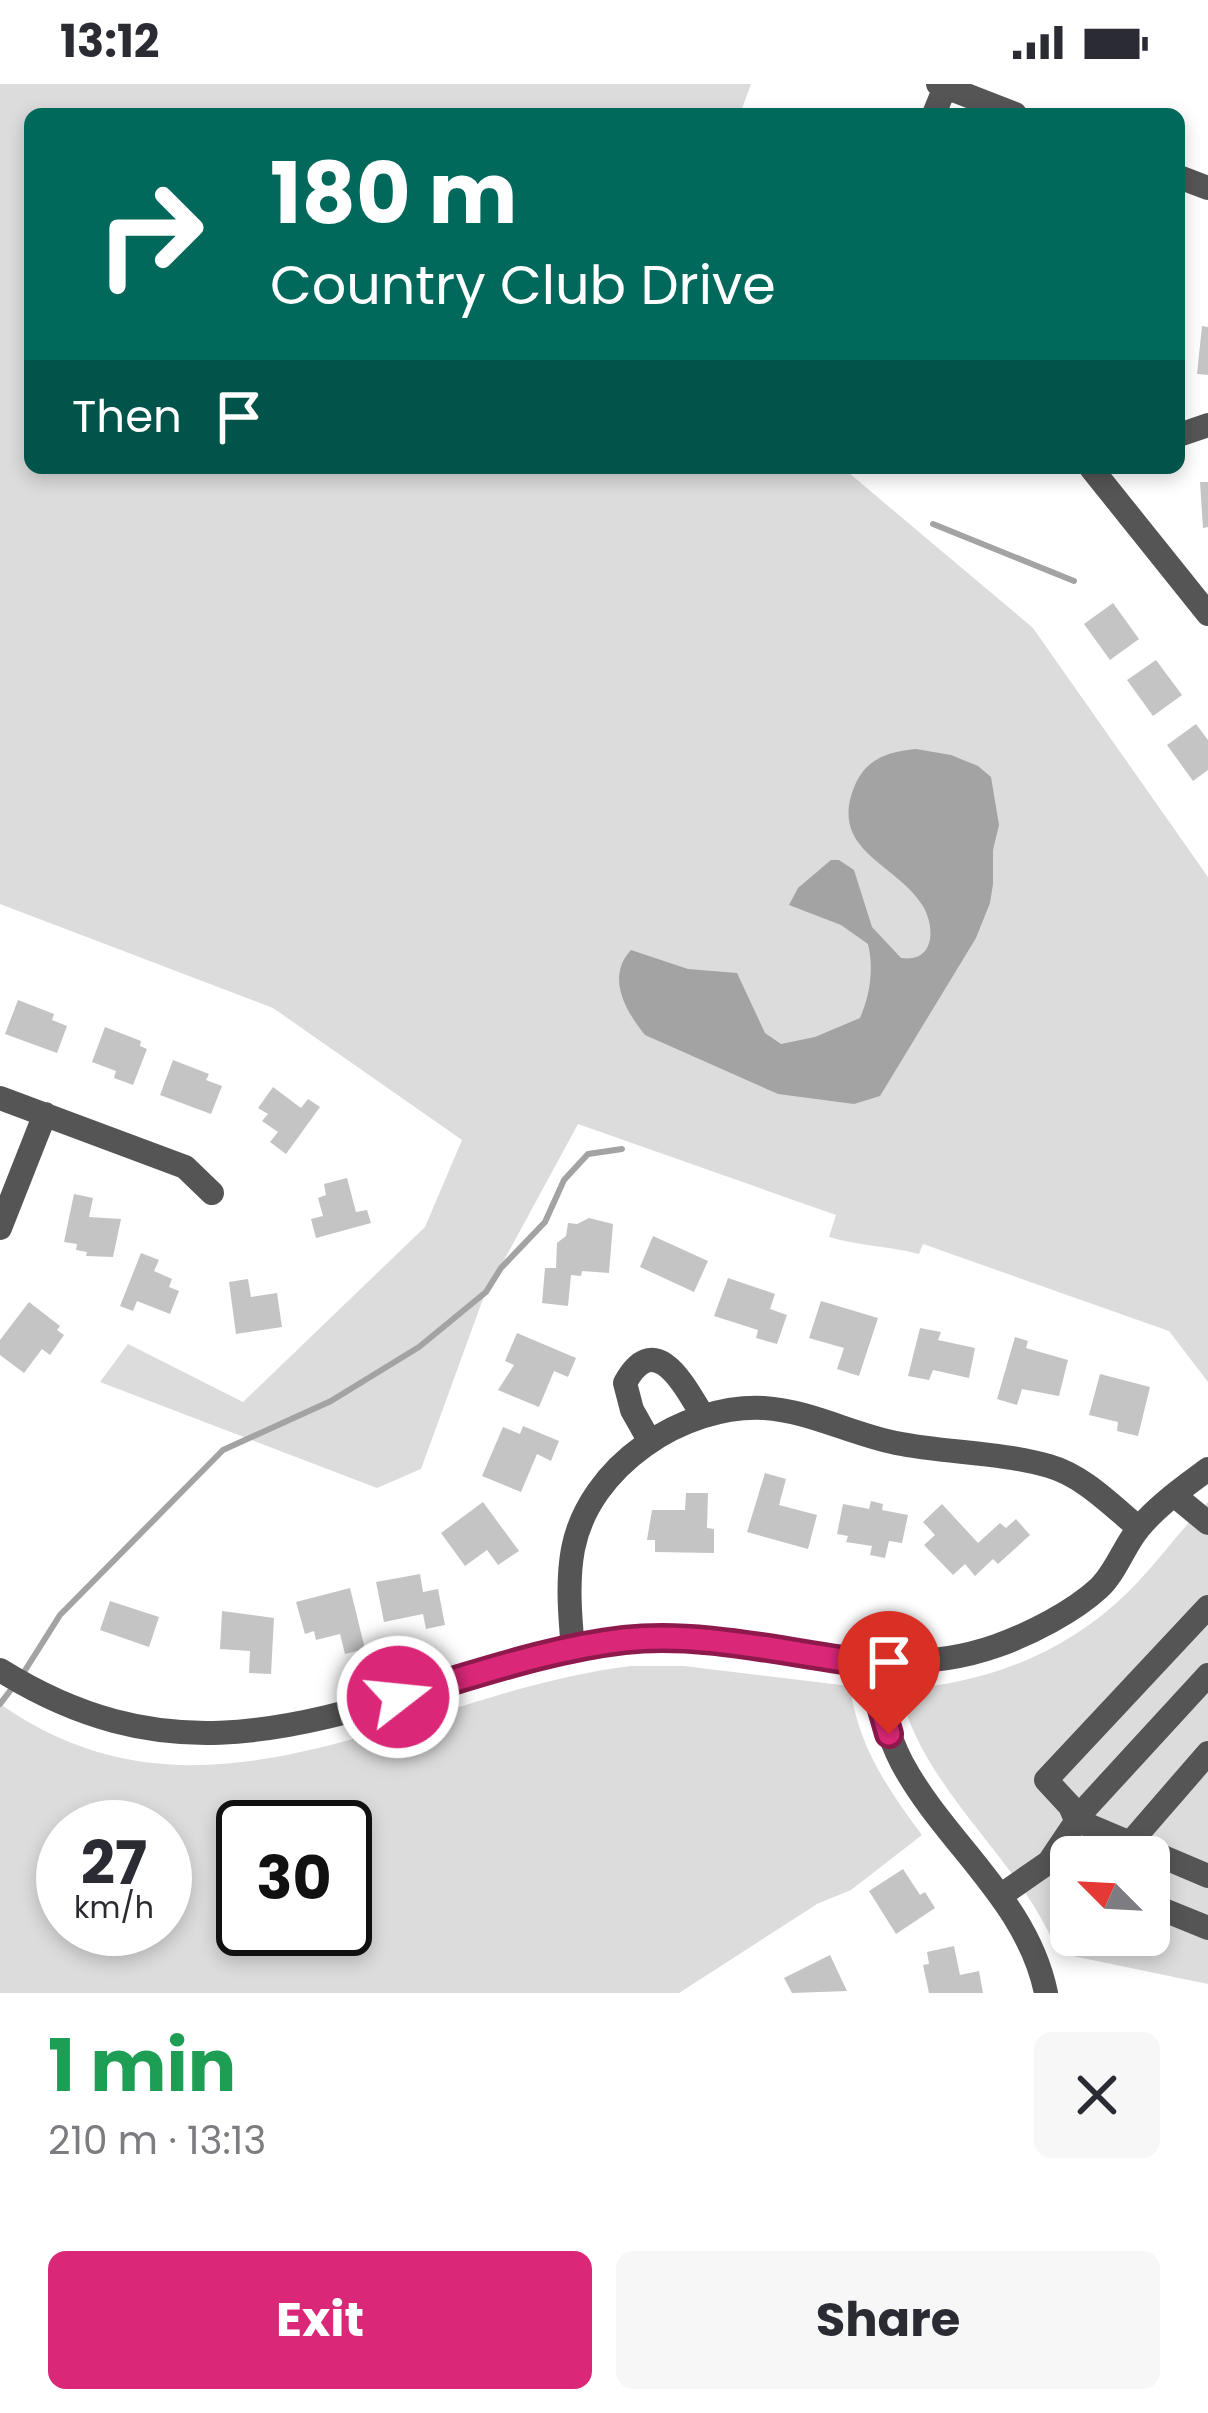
<!DOCTYPE html>
<html lang="en">
<head>
<meta charset="utf-8">
<style>
	:root { --surface:#fff; --page:#f7f7f7; --text:#2b2b33; --muted:#7c7c81; --accent:#db2777 }
	body { margin:0; font-family:Poppins,sans-serif; background:var(--page); color:var(--text); height:100vh; display:flex; flex-direction:column; font-size:45px; white-space:nowrap }
	* { box-sizing:border-box; margin:0 }
	p { font-size:39px; color:var(--muted) }
	.icon { flex:none; width:66px; height:66px; fill:none; stroke:currentColor; stroke-width:2; stroke-linecap:round; stroke-linejoin:round }
	.map { position:relative; height:1909px; overflow:hidden }
	.sheet { display:flex; flex-direction:column; background:var(--surface); flex:1 }
	.sheet>* { flex:none }
	.banner { position:absolute; left:24px; top:24px; width:1161px; height:366px; border-radius:18px; box-shadow:0 6px 18px #0003; background:#00695c; color:#fff; overflow:hidden }
	.needle { width:78px; rotate:294deg }
	.buttons { position:absolute; left:1050px; top:1752px; display:grid; gap:24px }
	.buttons a { display:grid; place-items:center; width:120px; height:120px; border-radius:18px; background:var(--surface); box-shadow:0 6px 18px #0003; font-size:60px }
	.speed { position:absolute; left:36px; top:1716px; display:flex; gap:24px; font-size:60px; font-weight:700; text-align:center }
	.speed>* { display:grid; place-content:center; width:156px; height:156px; border-radius:50%; background:var(--surface); box-shadow:0 6px 18px #0003; line-height:1 }
	.speed small { font-size:30px; font-weight:400 }
	.speed .limit { border:6px solid #111; border-radius:18px; background:#fff; color:#111 }
	.pin { position:absolute; display:grid; place-items:center; width:102px; height:102px; color:#fff; margin:-123px -51px; border-radius:50% 50% 50% 0; rotate:-45deg; box-shadow:0 0 12px #0007 }
	.pin .icon { rotate:45deg }
	.me { position:absolute; width:132px; margin:-66px; rotate:74deg; stroke-linejoin:round; filter:drop-shadow(0 0 9px #0008) }
	.turn { display:flex; align-items:center; gap:42px; height:252px; padding:0 48px; font-size:54px }
	.turn .icon { width:156px; height:156px; stroke-width:2.5 }
	.turn b { display:block; font-size:84px; line-height:102px }
	.then { display:flex; align-items:center; height:114px; padding:0 48px; background:#0003; gap:24px; font-size:45px }
	.round { display:grid; place-items:center; flex:none; width:126px; height:126px; border-radius:18px; background:var(--page) }
	.summary { display:flex; align-items:center; justify-content:space-between; height:204px; padding:0 48px }
	h1 { font-size:72px; font-weight:700; line-height:90px; color:#1e9e55 }
	.button { display:flex; gap:24px; margin-top:auto; padding:24px 48px }
	.button a { flex:1; height:138px; border-radius:18px; background:var(--accent); color:#fff; font-size:48px; font-weight:700; line-height:138px; text-align:center }
	.button a+a { background:var(--page); color:var(--text) }
	.status { display:flex; justify-content:space-between; align-items:center; height:84px; padding:0 60px; background:var(--surface); direction:ltr }
	.status svg { height:33px; fill:currentColor }
	.map>svg:first-child { display:block }
	.green { fill:#dcdcdc; fill-rule:evenodd }
	.water { fill:#a3a3a3 }
	.lines { fill:none; stroke-linecap:round; stroke-linejoin:round }
	.stream { stroke:#a3a3a3; stroke-width:6 }
	.building { fill:#c4c4c4 }
	.minor { stroke:#555; stroke-width:24 }
	.route-casing { stroke:#8e194d; stroke-width:30 }
	.route { stroke:#db2777; stroke-width:21 }
</style>
</head>
<body>
<div class="status"><b>13:12</b><svg viewBox="0 0 49 12"><path d="M0 12V9h3v3zM5 12V6h3v6zM10 12V3h3v9zM15 12V0h3v12zM26 1h20v11H26zM47 4h2v5h-2z"/></svg></div>
<div class="map">
<svg width="1208" height="1909" viewBox="0 0 1208 1909">
	<rect width="100%" height="100%" fill="#fff"/>
	<path class="green" d="M 0,0 L 751,0 L 740,30 L 30,30 L 30,384 L 843,384 L 1033,544 L 1208,793 L 1208,1298 L 1169,1247 L 923,1160 L 919,1170 C 889,1162 859,1162 829,1153 L 836,1131 L 578,1040 L 483,1215 L 421,1385 L 377,1404 L 100,1298 L 128,1260 L 243,1318 L 425,1143 L 462,1056 L 273,924 L 0,820 Z
		M 1208,1418 L 1208,1900 L 1058,1869 C 1019,1772 924,1709 899,1605 C 984,1601 1066,1569 1127,1509 C 1156,1481 1179,1447 1208,1418 ZM 1071,1773 L 1149,1773 L 1149,1851 L 1071,1851 Z
		M 631,1582 L 684,1582 L 850,1602 C 858,1662 887,1704 922,1751 L 851,1806 L 817,1820 L 679,1909 L 0,1909 L 0,1620 C 207,1766 415,1608 631,1582 ZM 63,1743 L 165,1743 L 165,1845 L 63,1845 ZM 243,1743 L 345,1743 L 345,1845 L 243,1845 Z"/>
	<path class="water" d="M 916,665 L 951,671 L 978,682 L 991,693 L 999,741 L 993,766 L 993,800 L 990,819 L 976,854 L 880,1012 L 854,1020 L 778,1010 L 645,951 C 625,926 606,893 631,866 L 688,885 L 737,889 L 765,949 L 781,960 L 815,953 L 860,934 C 870,911 874,885 868,860 L 841,841 L 789,821 L 798,804 L 831,776 L 839,776 L 854,786 L 872,843 L 901,874 C 934,879 936,845 923,822 C 897,779 827,767 855,701 C 867,674 888,668 916,665 Z"/>
	<g class="lines">
		<path class="stream" d="M 933,440 L 1074,497
			M 24,1588 L 60,1531 L 223,1366 L 331,1317 L 419,1263 L 486,1208 L 501,1184 L 545,1138 L 564,1096 L 588,1070 L 622,1065
			M 0,1620 L 13,1603"/>
	</g>
	<path class="building" d="M 1202,242 L 1208,243 L 1208,291 L 1197,290 Z
		M 1200,398 L 1208,398 L 1208,443 L 1203,444 Z
		M 1113,519 L 1139,555 L 1110,576 L 1084,540 Z
		M 1156,576 L 1182,611 L 1153,632 L 1127,596 Z
		M 1196,640 L 1208,656 L 1208,686 L 1193,697 L 1167,661 Z
		M 18,916 L 54,930 L 52,936 L 67,942 L 57,969 L 5,950 Z
		M 105,943 L 141,957 L 140,962 L 147,965 L 133,1001 L 114,994 L 116,987 L 92,978 Z
		M 173,976 L 209,990 L 206,996 L 222,1002 L 211,1030 L 160,1011 Z
		M 273,1003 L 301,1024 L 308,1015 L 320,1023 L 286,1070 L 270,1058 L 278,1048 L 262,1037 L 268,1030 L 258,1024 Z
		M 347,1094 L 356,1128 L 367,1126 L 371,1139 L 316,1154 L 311,1135 L 323,1132 L 318,1114 L 326,1111 L 324,1100 Z
		M 74,1110 L 93,1114 L 89,1133 L 121,1135 L 113,1173 L 86,1172 L 87,1168 L 76,1166 L 77,1160 L 64,1158 Z
		M 589,1134 L 613,1140 L 609,1189 L 582,1187 L 581,1192 L 571,1191 L 568,1222 L 542,1219 L 545,1184 L 556,1184 L 557,1159 L 566,1152 L 568,1139 L 577,1140 Z
		M 653,1152 L 708,1177 L 694,1208 L 640,1183 Z
		M 141,1169 L 159,1176 L 154,1187 L 172,1195 L 169,1203 L 179,1207 L 170,1230 L 137,1217 L 133,1227 L 120,1222 Z
		M 728,1194 L 775,1210 L 770,1225 L 787,1231 L 777,1260 L 756,1254 L 758,1246 L 714,1232 Z
		M 248,1195 L 251,1213 L 277,1209 L 282,1243 L 236,1250 L 229,1198 Z
		M 821,1217 L 878,1234 L 859,1292 L 837,1285 L 844,1264 L 809,1254 Z
		M 29,1218 L 60,1242 L 57,1246 L 64,1251 L 50,1271 L 42,1265 L 24,1289 L 0,1271 L 0,1256 Z
		M 920,1244 L 941,1248 L 938,1256 L 975,1264 L 969,1294 L 933,1286 L 929,1296 L 908,1292 Z
		M 517,1249 L 576,1274 L 568,1293 L 554,1287 L 539,1323 L 498,1306 L 514,1281 L 505,1277 Z
		M 1015,1253 L 1028,1257 L 1026,1264 L 1068,1276 L 1059,1312 L 1022,1305 L 1017,1321 L 997,1315 Z
		M 1100,1290 L 1150,1303 L 1138,1352 L 1117,1347 L 1118,1338 L 1089,1331 Z
		M 523,1342 L 559,1357 L 551,1377 L 537,1370 L 521,1408 L 482,1392 L 503,1343 L 520,1350 Z
		M 765,1389 L 786,1395 L 779,1421 L 817,1431 L 808,1465 L 747,1448 Z
		M 686,1409 L 708,1409 L 707,1444 L 714,1445 L 714,1469 L 655,1468 L 655,1456 L 647,1456 L 652,1426 L 685,1426 Z
		M 871,1417 L 883,1420 L 882,1426 L 908,1431 L 902,1459 L 889,1457 L 885,1474 L 870,1471 L 872,1462 L 846,1458 L 848,1452 L 837,1450 L 843,1420 L 869,1425 Z
		M 483,1418 L 519,1467 L 498,1481 L 487,1466 L 465,1482 L 441,1449 Z
		M 942,1420 L 978,1459 L 1000,1439 L 1006,1444 L 1016,1435 L 1030,1451 L 998,1480 L 993,1475 L 975,1492 L 965,1480 L 953,1491 L 924,1461 L 935,1451 L 923,1438 Z
		M 420,1490 L 423,1508 L 438,1505 L 445,1541 L 426,1545 L 423,1530 L 384,1538 L 376,1498 Z
		M 350,1504 L 365,1565 L 345,1570 L 340,1550 L 316,1556 L 314,1547 L 305,1550 L 296,1518 Z
		M 110,1517 L 159,1533 L 149,1563 L 100,1546 Z
		M 222,1527 L 274,1534 L 271,1590 L 249,1589 L 250,1567 L 220,1565 Z
		M 903,1785 L 920,1811 L 925,1808 L 935,1824 L 896,1850 L 869,1807 Z
		M 954,1862 L 960,1891 L 979,1887 L 983,1909 L 929,1909 L 923,1881 L 929,1880 L 927,1868 Z
		M 830,1871 L 847,1907 L 792,1909 L 784,1894 Z"/>
	<g class="lines">
		<path class="minor" d="M 938,0 L 1015,30
			M 934,30 L 945,3
			M 1179,93 L 1208,104
			M 1179,351 L 1208,341
			M 1091,384 L 1208,530
			M 0,1014 L 185,1083 L 212,1109
			M 0,1144 L 45,1030
			M 649,1356 L 632,1326 L 625,1299 C 656,1242 686,1305 703,1332
			M 1174,1411 L 1208,1439
			M 1208,1523 L 1046,1696 L 1070,1722 L 1076,1736 L 1208,1792
			M 573,1565 C 570,1533 567,1497 573,1465 C 589,1382 683,1320 764,1324 C 810,1327 851,1350 896,1359 C 946,1369 1000,1368 1049,1382 C 1084,1392 1112,1422 1139,1444
			M 875,1580 C 878,1615 886,1648 902,1679 C 945,1759 1027,1816 1046,1909
			M 0,1586 C 175,1695 306,1640 486,1588 C 532,1574 580,1559 628,1556 C 752,1548 874,1605 996,1562 C 1030,1550 1073,1528 1099,1504 C 1116,1488 1124,1462 1139,1444 C 1158,1421 1184,1403 1208,1385
			M 1130,1759 L 1208,1669
			M 1000,1812 L 1049,1778 L 1084,1726 L 1208,1591
			M 1149,1820 L 1208,1844"/>
	</g>
	<g class="lines">
		<g class="route-casing">
			<path id="route" d="M 398,1613 C 472,1592 547,1565 624,1556 C 706,1547 793,1571 874,1580 L 877,1608 L 889,1650"/>
		</g>
		<use href="#route" class="route"/>
	</g>
</svg>
<div class="buttons">
<a><svg class="needle" viewBox="-14 -14 28 28"><path d="M0-13l5 13h-10z" fill="#e53935"/><path d="M0 13l5-13h-10z" fill="#7c7c81"/></svg></a>
</div>
<div class="speed"><div>27<small>km/h</small></div><div class="limit">30</div></div>
<div class="pin" style="left:889px;top:1650px;background:#d93025"><svg class="icon" aria-label="arrive" viewBox="0 0 24 24"><path d="M6 21V4h12l-3 4 3 4H6"/></svg></div>
<svg class="me" style="left:398px;top:1613px" viewBox="-20 -20 40 40"><circle r="17" fill="#db2777" stroke="#fff" stroke-width="3"/><path d="M0-11L8 9 0 5-8 9z" fill="#fff"/></svg>
<div class="banner">
<div class="turn"><svg class="icon" aria-label="right" viewBox="0 0 24 24"><path d="M7 20v-9h11M14 6l5 5-5 5"/></svg><div><b>180 m</b>Country Club Drive</div></div>
<div class="then">Then<svg class="icon" aria-label="arrive" viewBox="0 0 24 24"><path d="M6 21V4h12l-3 4 3 4H6"/></svg></div>
</div>
</div>
<section class="sheet">
<div class="summary"><div><h1>1 min</h1><p>210 m · 13:13</p></div><a class="round"><svg class="icon" aria-label="close" viewBox="0 0 24 24"><path d="M6 6l12 12M18 6L6 18"/></svg></a></div>
<div class="button"><a>Exit</a><a>Share</a></div>
</section>
</body>
</html>
